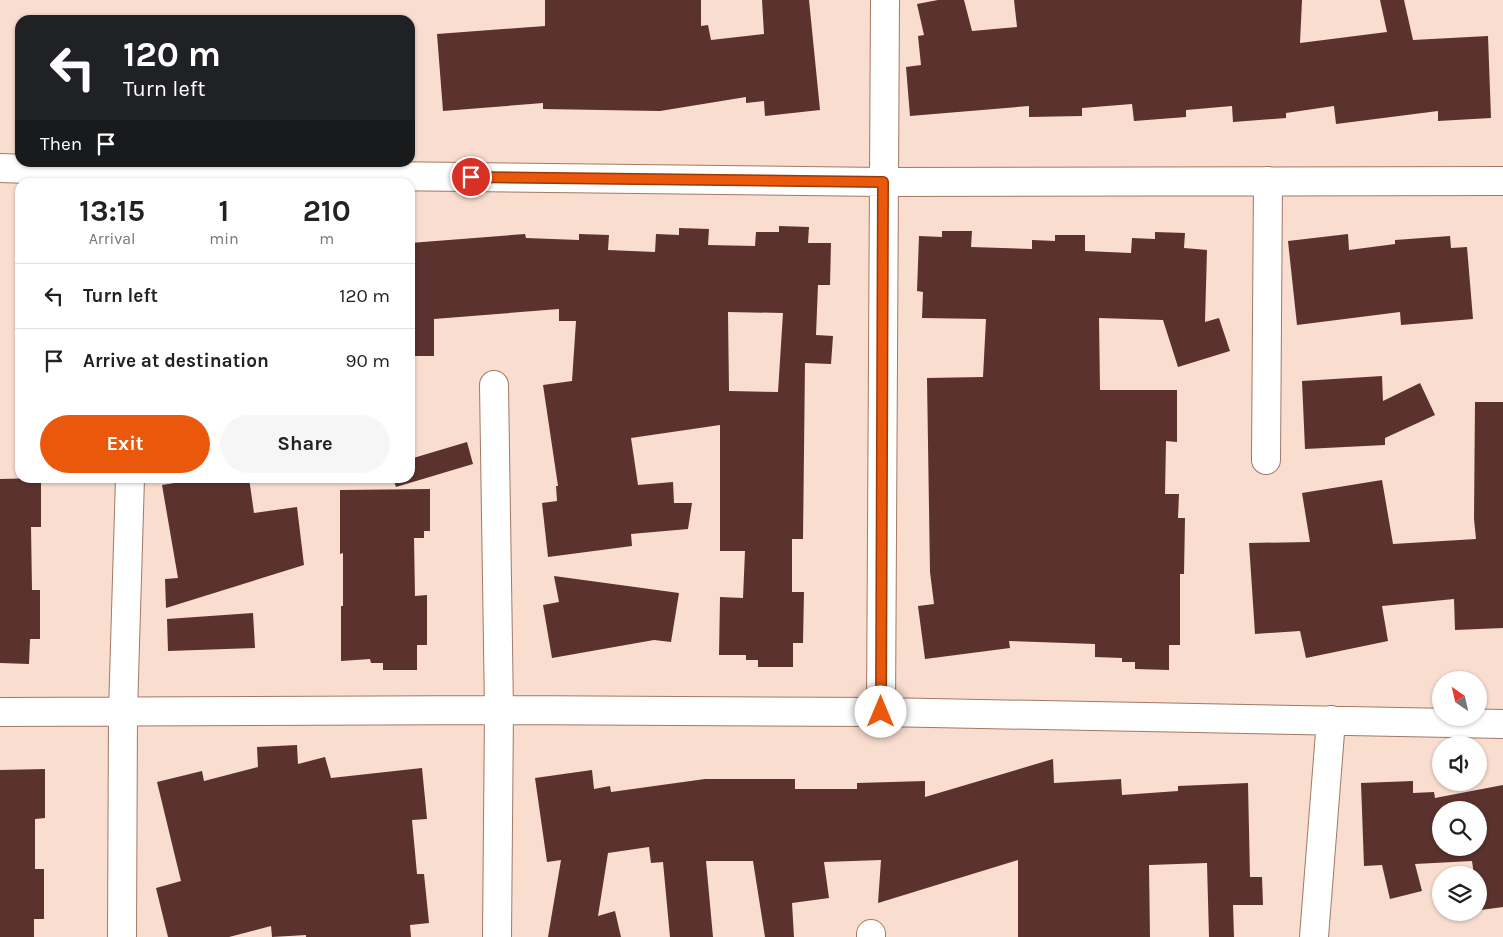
<!DOCTYPE html>
<html lang="en">
<head>
<meta charset="utf-8">
<style>
	:root { --surface:#fff; --page:#f6f6f6; --text:#222; --muted:#767676; --line:#e0e0e0; --accent:#ea580c }
	body { margin:0; font-family:Karla,sans-serif; background:var(--page); color:var(--text); height:100vh; display:flex; flex-direction:column; font-size:19px; white-space:nowrap }
	* { box-sizing:border-box; margin:0 }
	p { font-size:16px; color:var(--muted) }
	.icon { flex:none; width:28px; height:28px; fill:none; stroke:currentColor; stroke-width:2; stroke-linecap:round; stroke-linejoin:round }
	.map { position:relative; flex:1; overflow:hidden }
	.sheet { position:absolute; left:15px; top:178px; width:400px; height:305px; display:flex; flex-direction:column; background:var(--surface); border-radius:15px; box-shadow:0 1px 4px #0004 }
	.sheet>* { flex:none }
	.banner { position:absolute; left:15px; top:15px; width:400px; height:152px; border-radius:15px; box-shadow:0 1px 4px #0004; background:#202124; color:#fff; overflow:hidden }
	.needle { width:32px; rotate:326deg }
	.tools { position:absolute; left:1432px; top:671px; display:grid; gap:10px }
	.tools a { display:grid; place-items:center; width:55px; height:55px; border-radius:50%; background:var(--surface); box-shadow:0 1px 4px #0004; font-size:25px }
	.pin { position:absolute; display:grid; place-items:center; width:42px; height:42px; color:#fff; margin:-21px; border:2px solid #fff; border-radius:50%; box-shadow:0 1px 5px #0007 }
	.me { position:absolute; width:55px; margin:-28px; rotate:0deg; stroke-linejoin:round; filter:drop-shadow(0 0 4px #0008) }
	.turn { display:flex; align-items:center; gap:18px; height:105px; padding:0 25px; font-size:22px }
	.turn .icon { width:65px; height:65px; stroke-width:2.5 }
	.turn b { display:block; font-size:35px; line-height:42px }
	.then { display:flex; align-items:center; height:48px; padding:0 25px; background:#0003; gap:10px; font-size:19px }
	.eta { display:flex; justify-content:space-evenly; align-items:center; height:85px; text-align:center }
	.eta b { font-size:30px; font-weight:700; line-height:35px }
	.cta { display:flex; gap:10px; margin-top:auto; padding:10px 25px }
	.cta a { flex:1; height:58px; border-radius:30px; background:var(--accent); color:#fff; font-size:20px; font-weight:700; line-height:58px; text-align:center }
	.cta a+a { background:var(--page); color:var(--text) }
	ul { padding:0; list-style:none }
	li { display:flex; align-items:center; gap:15px; height:65px; padding:0 25px; border-top:1px solid var(--line) }
	li div { flex:1 }
	li b { display:block; font-size:19px }
	li em { font-style:normal }
	.map>svg:first-child { display:block }
	.building { fill:#5b322d; fill-rule:evenodd }
	.lines { fill:none; stroke-linecap:round; stroke-linejoin:round }
	.street-casing { stroke:#a27964; stroke-width:30 }
	.street { stroke:#fff; stroke-width:28 }
	.route-casing { stroke:#983908; stroke-width:12 }
	.route { stroke:#ea580c; stroke-width:9 }
</style>
</head>
<body>
<div class="map">
<svg width="1503" height="937" viewBox="0 0 1503 937">
	<rect width="100%" height="100%" fill="#f9ddcf"/>
	<path class="building" d="M 545,0 L 701,0 L 701,26 L 708,25 L 711,40 L 764,34 L 762,0 L 809,0 L 820,110 L 765,116 L 764,101 L 746,103 L 746,97 L 660,111 L 543,109 L 543,103 L 443,111 L 437,34 L 545,26 Z
		M 938,0 L 964,0 L 972,31 L 1017,27 L 1014,0 L 1302,0 L 1300,43 L 1387,32 L 1380,0 L 1404,0 L 1413,40 L 1488,36 L 1491,118 L 1438,121 L 1438,111 L 1336,124 L 1334,106 L 1286,113 L 1286,118 L 1233,122 L 1232,106 L 1186,110 L 1186,117 L 1134,121 L 1132,104 L 1082,108 L 1082,116 L 1029,117 L 1029,106 L 910,116 L 906,67 L 921,65 L 918,36 L 924,35 L 917,4 Z
		M 779,226 L 809,227 L 808,243 L 831,243 L 830,285 L 818,285 L 816,335 L 833,336 L 831,364 L 805,363 L 803,539 L 792,539 L 792,592 L 804,592 L 803,643 L 793,643 L 793,667 L 758,667 L 758,660 L 746,660 L 746,655 L 719,655 L 720,597 L 743,598 L 745,551 L 720,551 L 720,425 L 631,438 L 638,485 L 673,482 L 674,503 L 692,503 L 688,529 L 631,534 L 632,546 L 548,557 L 542,503 L 557,501 L 556,486 L 558,486 L 543,385 L 572,381 L 576,321 L 559,321 L 559,309 L 434,319 L 434,356 L 410,356 L 410,243 L 525,234 L 526,238 L 579,240 L 579,234 L 609,235 L 608,250 L 655,252 L 656,234 L 679,235 L 679,228 L 709,229 L 708,245 L 755,246 L 756,232 L 779,232 ZM 728,312 L 783,313 L 778,392 L 729,391 Z
		M 942,231 L 972,231 L 971,247 L 1032,249 L 1032,240 L 1055,241 L 1055,235 L 1085,235 L 1085,251 L 1131,253 L 1132,238 L 1155,239 L 1155,232 L 1185,233 L 1184,248 L 1207,250 L 1205,322 L 1219,318 L 1230,351 L 1178,367 L 1163,320 L 1099,318 L 1100,390 L 1177,390 L 1177,442 L 1166,441 L 1165,494 L 1179,494 L 1178,518 L 1185,518 L 1184,574 L 1180,574 L 1180,645 L 1169,645 L 1169,670 L 1135,669 L 1135,662 L 1122,662 L 1122,658 L 1095,657 L 1095,644 L 1009,641 L 1010,648 L 925,659 L 918,606 L 934,604 L 930,572 L 927,378 L 983,377 L 986,319 L 922,318 L 923,292 L 917,291 L 919,236 L 942,237 Z
		M 1348,234 L 1349,250 L 1395,244 L 1395,240 L 1450,236 L 1451,248 L 1467,247 L 1473,319 L 1401,325 L 1400,312 L 1297,325 L 1288,241 Z
		M 1382,376 L 1383,401 L 1420,383 L 1435,415 L 1385,438 L 1385,445 L 1305,449 L 1302,381 Z
		M 1475,402 L 1503,402 L 1503,628 L 1455,630 L 1454,599 L 1382,606 L 1388,641 L 1306,658 L 1300,631 L 1255,634 L 1249,543 L 1310,542 L 1302,493 L 1382,480 L 1393,544 L 1476,539 L 1474,519 Z
		M 467,442 L 473,464 L 396,487 L 393,478 L 410,478 L 410,459 Z
		M 41,478 L 41,527 L 31,527 L 32,590 L 40,590 L 40,639 L 30,639 L 29,664 L 0,663 L 0,479 Z
		M 205,478 L 249,478 L 254,513 L 297,507 L 304,565 L 166,608 L 165,579 L 178,578 L 162,485 Z
		M 430,489 L 430,531 L 424,531 L 424,538 L 414,538 L 415,596 L 427,595 L 427,645 L 417,645 L 417,670 L 383,670 L 383,663 L 371,663 L 370,659 L 341,661 L 341,606 L 343,606 L 343,553 L 340,554 L 340,490 Z
		M 554,576 L 679,593 L 671,642 L 654,640 L 552,658 L 543,605 L 559,602 Z
		M 253,613 L 255,648 L 168,651 L 167,619 Z
		M 297,745 L 298,764 L 325,757 L 331,778 L 422,768 L 427,819 L 412,820 L 417,874 L 424,874 L 429,923 L 410,925 L 411,937 L 306,937 L 306,935 L 272,937 L 271,926 L 229,937 L 168,937 L 156,888 L 181,881 L 157,782 L 202,771 L 204,781 L 258,767 L 257,747 Z
		M 1053,759 L 1054,783 L 1121,779 L 1122,795 L 1178,791 L 1178,786 L 1248,783 L 1250,877 L 1262,877 L 1263,905 L 1233,905 L 1234,937 L 1209,937 L 1207,863 L 1149,865 L 1150,937 L 1018,937 L 1018,860 L 878,903 L 881,860 L 824,862 L 829,898 L 792,903 L 794,937 L 765,937 L 753,861 L 706,861 L 713,937 L 670,937 L 663,862 L 651,863 L 649,847 L 608,853 L 598,916 L 615,911 L 621,937 L 548,937 L 561,860 L 547,862 L 535,778 L 592,770 L 594,789 L 610,786 L 611,792 L 705,779 L 795,779 L 795,789 L 857,789 L 857,783 L 925,781 L 925,797 Z
		M 45,769 L 45,818 L 35,819 L 35,869 L 44,869 L 44,919 L 34,919 L 34,937 L 0,937 L 0,770 Z
		M 1413,781 L 1413,793 L 1434,792 L 1435,798 L 1503,785 L 1503,907 L 1481,910 L 1479,898 L 1479,875 L 1474,875 L 1472,861 L 1415,864 L 1422,891 L 1390,899 L 1382,865 L 1364,866 L 1361,783 ZM 1441,810 L 1479,810 L 1479,848 L 1441,848 Z"/>
	<g class="lines">
		<g class="street-casing">
			<path id="street" d="M 0,168 L 138,173 L 883,182 L 1503,181
				M 494,385 L 499,710 L 497,937
				M 1266,460 L 1268,181
				M 0,712 L 499,710 L 881,712 L 1503,724
				M 881,712 L 885,0
				M 122,937 L 123,712 L 130,478
				M 871,937 L 871,934
				M 1314,937 L 1331,720"/>
		</g>
		<use href="#street" class="street"/>
	</g>
	<g class="lines">
		<g class="route-casing">
			<path id="route" d="M 471,177 L 883,182 L 881,712"/>
		</g>
		<use href="#route" class="route"/>
	</g>
</svg>
<div class="tools">
<a><svg class="needle" viewBox="-14 -14 28 28"><path d="M0-13l5 13h-10z" fill="#e53935"/><path d="M0 13l5-13h-10z" fill="#767676"/></svg></a>
<a><svg class="icon" aria-label="sound" viewBox="0 0 24 24"><path d="M4 9h4l5-4v14l-5-4H4zM17 9q2 3 0 6"/></svg></a>
<a><svg class="icon" aria-label="search" viewBox="0 0 24 24"><circle cx="10" cy="10" r="6"/><path d="M15 15l6 6"/></svg></a>
<a><svg class="icon" aria-label="layers" viewBox="0 0 24 24"><path d="M12 4l9 5-9 5-9-5zM3 14l9 5 9-5"/></svg></a>
</div>
<div class="pin" style="left:471px;top:177px;background:#d93025"><svg class="icon" aria-label="arrive" viewBox="0 0 24 24"><path d="M6 21V4h12l-3 4 3 4H6"/></svg></div>
<svg class="me" style="left:881px;top:712px" viewBox="-20 -20 40 40"><circle r="19" fill="#fff"/><path d="M0-13L10 11 0 6-10 11z" fill="#ea580c"/></svg>
<div class="banner">
<div class="turn"><svg class="icon" aria-label="left" viewBox="0 0 24 24"><path d="M17 20v-9H6M10 6l-5 5 5 5"/></svg><div><b>120 m</b>Turn left</div></div>
<div class="then">Then<svg class="icon" aria-label="arrive" viewBox="0 0 24 24"><path d="M6 21V4h12l-3 4 3 4H6"/></svg></div>
</div>
<section class="sheet">
<div class="eta">
<div><b>13:15</b><p>Arrival</p></div>
<div><b>1</b><p>min</p></div>
<div><b>210</b><p>m</p></div>
</div>
<ul>
<li><svg class="icon" aria-label="left" viewBox="0 0 24 24"><path d="M17 20v-9H6M10 6l-5 5 5 5"/></svg><div><b>Turn left</b></div><em>120 m</em></li>
<li><svg class="icon" aria-label="arrive" viewBox="0 0 24 24"><path d="M6 21V4h12l-3 4 3 4H6"/></svg><div><b>Arrive at destination</b></div><em>90 m</em></li>
</ul>
<div class="cta"><a>Exit</a><a>Share</a></div>
</section>
</div>
</body>
</html>
